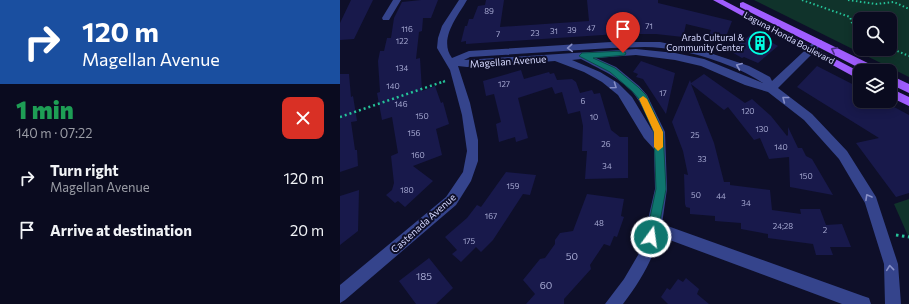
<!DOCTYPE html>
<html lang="en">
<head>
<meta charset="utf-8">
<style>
	:root { --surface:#0a0b1f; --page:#131428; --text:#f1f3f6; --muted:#999ba4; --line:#2a2b3d }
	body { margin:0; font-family:Commissioner,sans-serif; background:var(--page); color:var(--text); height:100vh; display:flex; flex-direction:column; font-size:15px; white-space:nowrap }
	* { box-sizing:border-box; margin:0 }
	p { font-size:13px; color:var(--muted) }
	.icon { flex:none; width:22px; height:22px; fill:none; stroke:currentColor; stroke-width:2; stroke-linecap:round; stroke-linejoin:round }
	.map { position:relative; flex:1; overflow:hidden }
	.sheet { display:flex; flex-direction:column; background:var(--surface); width:340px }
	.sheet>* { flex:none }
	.top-card { background:#1a4fa0; color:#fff; overflow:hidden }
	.tools { position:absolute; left:513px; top:12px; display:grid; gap:8px }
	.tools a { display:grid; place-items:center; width:44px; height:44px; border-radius:8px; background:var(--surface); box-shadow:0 2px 10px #0003,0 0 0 1px var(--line); font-size:20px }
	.pin { position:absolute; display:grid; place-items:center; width:34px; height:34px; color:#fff; margin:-41px -17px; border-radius:50% 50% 50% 0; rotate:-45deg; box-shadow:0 0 4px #0007 }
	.pin .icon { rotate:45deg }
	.me { position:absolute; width:44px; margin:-22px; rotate:14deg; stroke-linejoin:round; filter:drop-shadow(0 0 3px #0008) }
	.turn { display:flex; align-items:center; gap:14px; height:84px; padding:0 16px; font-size:18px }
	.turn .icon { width:52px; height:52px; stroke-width:2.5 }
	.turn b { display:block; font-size:28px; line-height:34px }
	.round { display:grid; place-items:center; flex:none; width:42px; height:42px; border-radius:8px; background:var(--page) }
	.headline { display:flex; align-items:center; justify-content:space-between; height:68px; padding:0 16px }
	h1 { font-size:24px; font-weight:800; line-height:30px; color:#1e9e55 }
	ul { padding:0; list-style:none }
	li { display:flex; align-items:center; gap:12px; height:52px; padding:0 16px }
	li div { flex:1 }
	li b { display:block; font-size:15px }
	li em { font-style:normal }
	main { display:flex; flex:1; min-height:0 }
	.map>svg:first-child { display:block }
	.green { fill:#10332b; fill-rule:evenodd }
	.building { fill:#18194b }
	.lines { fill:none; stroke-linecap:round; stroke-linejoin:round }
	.path-far2 { stroke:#25c399; stroke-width:2; stroke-dasharray:1.5 2.5; stroke-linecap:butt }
	.path-far1 { stroke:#25c399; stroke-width:2.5; stroke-dasharray:2 3; stroke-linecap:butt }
	.path { stroke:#25c399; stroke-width:3; stroke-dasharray:2.5 3.5; stroke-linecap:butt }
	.minor { fill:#35448c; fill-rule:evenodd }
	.major { fill:#a05dff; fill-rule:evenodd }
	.oneway { stroke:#868ec6 }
	.oneway2 { stroke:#482e7f }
	.route { fill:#0f766e; stroke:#0a4d48 }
	.slow { fill:#f59e0b }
	.labels { text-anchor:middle; stroke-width:4; stroke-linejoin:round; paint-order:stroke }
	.number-label { font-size:8px; fill:#a6a9d2 }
	.far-poi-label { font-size:9px; fill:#d6d9ff; stroke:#0e0f29; text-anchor:end }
	.far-street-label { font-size:9px; fill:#d6d9ff; stroke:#0e0f29 }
	.street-label { font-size:10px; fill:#d6d9ff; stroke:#0e0f29 }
	.near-number-label { font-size:10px; fill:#a6a9d2 }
</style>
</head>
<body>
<main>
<section class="sheet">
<div class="top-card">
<div class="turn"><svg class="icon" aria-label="right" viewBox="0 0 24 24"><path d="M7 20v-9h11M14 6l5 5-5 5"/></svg><div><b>120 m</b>Magellan Avenue</div></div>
</div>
<div class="headline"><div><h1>1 min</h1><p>140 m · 07:22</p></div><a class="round" style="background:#d93025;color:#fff"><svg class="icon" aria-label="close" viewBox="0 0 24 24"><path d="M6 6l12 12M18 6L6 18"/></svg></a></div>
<ul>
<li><svg class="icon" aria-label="right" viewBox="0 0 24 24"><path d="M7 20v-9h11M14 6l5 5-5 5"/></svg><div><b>Turn right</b><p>Magellan Avenue</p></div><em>120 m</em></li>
<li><svg class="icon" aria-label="arrive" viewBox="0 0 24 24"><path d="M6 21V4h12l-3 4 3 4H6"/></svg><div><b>Arrive at destination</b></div><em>20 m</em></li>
</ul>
</section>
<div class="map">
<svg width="569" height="304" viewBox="0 0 569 304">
	<rect width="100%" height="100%" fill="#0e0f29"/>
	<path class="green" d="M 414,0 L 569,0 L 569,77 ZM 520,19 L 550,19 L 550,49 L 520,49 Z
		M 569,199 L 569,238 L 554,204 Z"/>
	<path class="building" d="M 11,0 L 33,0 L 14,39 L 0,40 L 0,23 Z
		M 81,0 L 98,0 L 91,18 L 83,18 L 82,31 L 79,32 L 76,59 L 80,58 L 82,91 L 95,86 L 101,103 L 103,102 L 109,124 L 96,129 L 102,155 L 73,166 L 93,181 L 65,207 L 58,201 L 55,203 L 46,195 L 52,190 L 54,183 L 51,156 L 58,153 L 52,117 L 42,120 L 37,93 L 40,92 L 38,61 L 40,51 L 44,51 L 47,38 L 51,38 L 54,18 L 62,2 Z
		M 146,0 L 164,0 L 160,27 L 249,21 L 247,0 L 318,0 L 318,3 L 392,21 L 385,39 L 369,35 L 371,30 L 346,24 L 343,37 L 316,34 L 278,34 L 126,44 L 126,41 L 121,42 L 125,26 L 127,26 L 129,19 L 133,19 L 138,6 L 145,5 Z
		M 414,32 L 438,46 L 418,63 L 404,57 L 402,58 L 390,51 Z
		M 301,61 L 335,73 L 326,114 L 303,79 L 296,77 L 298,74 L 293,72 Z
		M 477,66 L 520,88 L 520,101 L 543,101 L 569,115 L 569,193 L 556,197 L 516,143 L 539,138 L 457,87 Z
		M 181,70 L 184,79 L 209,72 L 210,74 L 214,73 L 217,80 L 232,79 L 236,82 L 240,93 L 252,90 L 254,94 L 260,93 L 271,130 L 280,137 L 288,137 L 288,178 L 245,179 L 247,151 L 242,151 L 243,126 L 240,111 L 228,114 L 222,92 L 215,94 L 212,87 L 178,98 L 188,138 L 176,142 L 175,137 L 159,142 L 156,124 L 161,122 L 154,94 L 146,96 L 143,81 Z
		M 0,74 L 9,74 L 11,97 L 13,96 L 17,121 L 11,122 L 15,150 L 17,150 L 18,166 L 0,172 Z
		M 364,74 L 405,103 L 412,99 L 431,116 L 447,136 L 448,135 L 448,127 L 458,148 L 462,148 L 466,156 L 472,159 L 493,195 L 450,187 L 449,157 L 429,159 L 420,138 L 414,140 L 388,107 L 384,110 L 351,84 L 374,143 L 384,182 L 390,182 L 390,185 L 430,190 L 432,210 L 461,214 L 460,209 L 480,209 L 486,225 L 502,224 L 511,247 L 490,247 L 493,255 L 476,255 L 473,244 L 428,238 L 428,234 L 401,229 L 401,223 L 375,221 L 375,216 L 350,214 L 350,208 L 346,207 L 345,204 L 344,174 L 348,175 L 343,151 L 332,122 L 350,80 L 351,83 Z
		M 166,172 L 196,175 L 190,195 L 183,194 L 153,240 L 141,252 L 136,247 L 121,262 L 112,254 L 117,250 L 105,237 L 127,218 L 137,205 L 141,207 Z
		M 19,190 L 18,231 L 0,245 L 0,196 Z
		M 247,194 L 284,199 L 281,216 L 284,217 L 277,237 L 274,236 L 270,246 L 264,244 L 250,265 L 251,269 L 224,299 L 224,304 L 186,304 L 195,294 L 183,280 L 200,259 L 205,258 L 215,244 L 215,240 L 220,233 L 233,231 Z
		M 89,258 L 113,288 L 96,304 L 76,304 L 59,281 Z
		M 346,278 L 359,289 L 357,294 L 369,304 L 328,304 L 321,297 L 327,288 L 330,290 L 338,279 L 343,282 Z"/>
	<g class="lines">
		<path class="path-far2" d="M 462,0 L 510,17 L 513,26 L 520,33
			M 508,0 L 536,4 L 554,2 L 569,9
			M 550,48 L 569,56
			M 103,82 L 105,81"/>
		<path class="path-far1" d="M 0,117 L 105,81"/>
		<path class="path" d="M 556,235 L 569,237"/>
		<path class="minor" d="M 53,0 L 61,0 L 49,20 L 43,20 L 42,18 Z
			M 119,0 L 127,0 C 118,16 98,39 112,58 L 129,51 L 271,42 L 320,42 L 364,51 L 409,66 L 430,77 L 432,81 L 476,40 L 482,40 L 482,44 L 438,88 L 472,114 L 507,151 L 536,197 L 558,264 L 561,304 L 545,304 L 544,264 L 525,203 L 499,159 L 464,120 L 428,92 L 405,85 L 361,66 L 335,60 L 296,55 L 256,58 L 276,67 L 299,86 L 307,95 L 325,132 L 327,189 L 322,224 L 523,296 L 529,298 L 531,304 L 502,304 L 319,236 C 312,262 299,283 283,304 L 265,304 L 284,279 L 301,250 L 315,189 L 314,149 L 304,138 L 278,95 L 262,82 L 244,72 L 215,61 L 127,67 L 118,66 L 130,103 L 138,140 L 138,161 L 131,181 L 116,205 L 5,300 L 0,303 L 0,285 L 106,197 L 123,172 L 127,151 L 122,115 L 110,70 L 97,48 L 98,38 L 102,26 ZM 271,48 C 287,48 305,46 321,48 C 355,52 394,64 423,83 L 364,59 L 335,53 L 296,49 L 124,60 L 130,57 ZM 241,59 C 261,70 287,80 299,101 C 305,111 309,122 313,132 L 292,97 L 278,83 L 260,72 L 232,60 Z"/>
		<path class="major" d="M 373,0 L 383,0 L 520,72 L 520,80 Z
			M 403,2 L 538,68 L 539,71 L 525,71 L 400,7 L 400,3 Z
			M 550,75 L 569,84 L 569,93 L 550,84 Z
			M 550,88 L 569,97 L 569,106 L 550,97 Z"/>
	</g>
	<defs><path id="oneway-chevron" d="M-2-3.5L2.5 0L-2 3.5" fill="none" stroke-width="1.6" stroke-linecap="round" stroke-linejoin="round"/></defs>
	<g class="oneway">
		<use href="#oneway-chevron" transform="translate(230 48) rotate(176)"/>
		<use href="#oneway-chevron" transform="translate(399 66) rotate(-158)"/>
		<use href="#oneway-chevron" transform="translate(274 86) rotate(35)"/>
		<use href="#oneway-chevron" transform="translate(445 99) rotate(-142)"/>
		<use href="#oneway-chevron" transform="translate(528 197) rotate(-119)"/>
		<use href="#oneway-chevron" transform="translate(550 268) rotate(-96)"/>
	</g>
	<use class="oneway2" href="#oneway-chevron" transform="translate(494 50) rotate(-153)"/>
	<path class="route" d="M 283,51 L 286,53 L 285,55 L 253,58 L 275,68 L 298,87 L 306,95 L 323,132 L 326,189 L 317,237 L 315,241 L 311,242 L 308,241 L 306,237 L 316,189 L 314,132 L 299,99 L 292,91 L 270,72 L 239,56 L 242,53 Z"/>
	<path class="slow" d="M 303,96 L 307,99 L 323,132 L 323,147 L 318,151 L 314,147 L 314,132 L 299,99 Z"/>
	<defs>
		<g id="building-ring" transform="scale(1.15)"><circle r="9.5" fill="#0e0f29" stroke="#02ffe3" stroke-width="1.5"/><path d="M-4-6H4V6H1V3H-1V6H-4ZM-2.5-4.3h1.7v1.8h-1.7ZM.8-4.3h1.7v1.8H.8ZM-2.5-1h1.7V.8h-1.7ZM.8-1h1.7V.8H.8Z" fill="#02ffe3"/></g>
	</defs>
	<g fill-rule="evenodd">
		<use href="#building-ring" x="420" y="43"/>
	</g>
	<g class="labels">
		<g class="number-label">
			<text x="149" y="14">89</text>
			<text x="309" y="29">71</text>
			<text x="251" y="31">47</text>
			<text x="67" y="32">116</text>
			<text x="232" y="33">39</text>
			<text x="214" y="34">31</text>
			<text x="195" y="36">23</text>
			<text x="158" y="37">7</text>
			<text x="62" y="44">122</text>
			<text x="62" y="71">134</text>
			<text x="164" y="87">127</text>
			<text x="53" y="89">140</text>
			<text x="323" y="96">17</text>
			<text x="243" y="104">6</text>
			<text x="61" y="107">146</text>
			<text x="408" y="114">120</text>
			<text x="82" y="119">150</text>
			<text x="254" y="120">10</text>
			<text x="422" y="132">130</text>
			<text x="74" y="136">156</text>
			<text x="355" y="138">25</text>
			<text x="266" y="147">26</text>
			<text x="441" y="150">140</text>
			<text x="78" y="158">160</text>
			<text x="362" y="162">33</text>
			<text x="267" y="169">34</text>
			<text x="466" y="179">150</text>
			<text x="173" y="189">159</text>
			<text x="67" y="193">180</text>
			<text x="356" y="198">50</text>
			<text x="381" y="199">44</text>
			<text x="406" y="206">34</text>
			<text x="151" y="219">167</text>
			<text x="259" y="226">48</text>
			<text x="443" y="229">24;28</text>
			<text x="485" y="233">2</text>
			<text x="129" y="244">175</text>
		</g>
		<g class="far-poi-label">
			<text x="404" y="41">Arab Cultural &amp;<tspan x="404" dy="10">Community Center</tspan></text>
		</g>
		<g class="far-street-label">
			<text transform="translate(449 38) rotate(28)" y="3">Laguna Honda Boulevard</text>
		</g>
		<g class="street-label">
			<text transform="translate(168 61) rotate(-4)" y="4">Magellan Avenue</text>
			<text transform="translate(83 223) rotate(-42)" y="4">Castenada Avenue</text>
		</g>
		<g class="near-number-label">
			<text x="232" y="260">50</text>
			<text x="84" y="280">185</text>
			<text x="206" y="289">60</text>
		</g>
	</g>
</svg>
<div class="tools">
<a><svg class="icon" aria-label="search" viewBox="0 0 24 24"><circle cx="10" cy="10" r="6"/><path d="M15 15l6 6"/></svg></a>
<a><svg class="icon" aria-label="layers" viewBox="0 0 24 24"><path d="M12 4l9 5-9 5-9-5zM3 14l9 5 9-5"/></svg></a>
</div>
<div class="pin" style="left:283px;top:53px;background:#d93025"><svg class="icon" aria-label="arrive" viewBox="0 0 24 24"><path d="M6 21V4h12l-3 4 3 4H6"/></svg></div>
<svg class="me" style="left:311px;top:237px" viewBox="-20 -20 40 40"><circle r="17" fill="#0f766e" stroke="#fff" stroke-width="3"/><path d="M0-11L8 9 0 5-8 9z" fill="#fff"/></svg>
</div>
</main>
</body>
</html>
